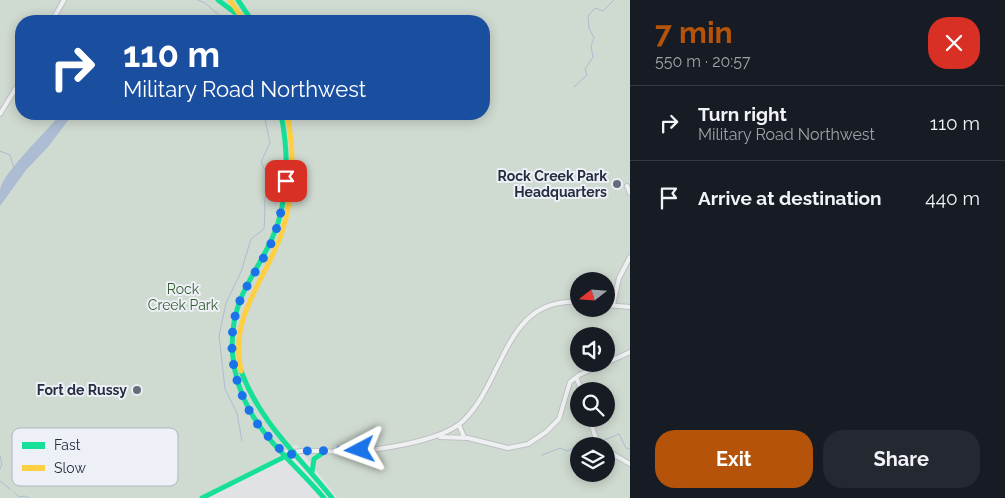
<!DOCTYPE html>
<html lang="en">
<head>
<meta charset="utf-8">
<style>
	:root { --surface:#171b24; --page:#242831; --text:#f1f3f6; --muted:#9ea1a6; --line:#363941; --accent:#b45309 }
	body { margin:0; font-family:Raleway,sans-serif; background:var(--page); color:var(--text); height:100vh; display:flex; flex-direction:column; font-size:19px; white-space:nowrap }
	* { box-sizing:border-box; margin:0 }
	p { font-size:16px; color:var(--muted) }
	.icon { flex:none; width:28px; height:28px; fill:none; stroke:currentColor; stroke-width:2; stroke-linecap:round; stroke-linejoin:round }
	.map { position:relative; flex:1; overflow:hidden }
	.sheet { display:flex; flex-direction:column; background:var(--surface); width:375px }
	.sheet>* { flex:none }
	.banner { position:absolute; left:15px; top:15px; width:475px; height:105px; border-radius:20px; box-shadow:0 2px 12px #0003; background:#1a4fa0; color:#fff; overflow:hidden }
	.needle { width:32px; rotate:253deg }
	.controls { position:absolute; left:570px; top:272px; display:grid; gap:10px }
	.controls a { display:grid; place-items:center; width:45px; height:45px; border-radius:50%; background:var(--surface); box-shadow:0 2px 12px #0003; font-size:25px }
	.pin { position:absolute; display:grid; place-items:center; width:42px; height:42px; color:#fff; margin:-21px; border-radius:10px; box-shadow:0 2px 8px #0006 }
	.me { position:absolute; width:55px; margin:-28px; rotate:266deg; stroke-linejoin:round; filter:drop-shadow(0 0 4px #0008) }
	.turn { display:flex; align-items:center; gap:18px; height:105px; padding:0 25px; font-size:22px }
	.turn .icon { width:65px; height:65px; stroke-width:2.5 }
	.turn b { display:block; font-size:35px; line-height:42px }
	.round { display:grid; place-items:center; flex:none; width:52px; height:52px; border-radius:20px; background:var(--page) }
	.headline { display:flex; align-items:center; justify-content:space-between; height:85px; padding:0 25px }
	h1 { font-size:30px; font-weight:700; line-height:38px; color:var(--accent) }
	.primary-button { display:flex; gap:10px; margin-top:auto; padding:10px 25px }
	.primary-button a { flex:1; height:58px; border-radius:20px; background:var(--accent); color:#fff; font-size:20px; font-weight:700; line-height:58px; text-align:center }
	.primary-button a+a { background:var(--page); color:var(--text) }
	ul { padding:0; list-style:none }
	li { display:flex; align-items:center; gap:15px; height:75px; padding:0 25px; border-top:1px solid var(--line) }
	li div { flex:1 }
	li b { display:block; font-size:19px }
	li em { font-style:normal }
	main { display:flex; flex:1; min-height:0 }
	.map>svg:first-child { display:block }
	.green { fill:#cfdad0; fill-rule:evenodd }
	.water { fill:#acbcd3 }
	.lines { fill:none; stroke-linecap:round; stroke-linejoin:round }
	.stream { stroke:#acbcd3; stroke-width:1 }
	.street-casing { stroke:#bec0c3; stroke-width:6 }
	.street { stroke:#eff0f2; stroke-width:4 }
	.fast { stroke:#16e098; stroke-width:5 }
	.slow { stroke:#ffcf43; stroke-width:5 }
	.route { stroke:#1a73e8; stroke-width:9; stroke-dasharray:0 16.2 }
	.poi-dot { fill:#676c7a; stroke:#edf0f6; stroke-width:2 }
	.labels { text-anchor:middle; stroke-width:4; stroke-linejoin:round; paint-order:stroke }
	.poi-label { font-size:14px; font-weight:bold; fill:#262d40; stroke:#edf0f6; text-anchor:end }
	.park-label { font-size:14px; fill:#365d32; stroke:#edf0f6 }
	.key { fill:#edf0f6; stroke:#b1b6bf; stroke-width:1 }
	.key-label { font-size:14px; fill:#262d40 }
</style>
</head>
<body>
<main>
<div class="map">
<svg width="630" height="498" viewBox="0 0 630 498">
	<rect width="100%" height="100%" fill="#e0e2e5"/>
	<path class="green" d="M 0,0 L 630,0 L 630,498 L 337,498 L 296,444 L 268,462 L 197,498 L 0,498 ZM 21,21 L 484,21 L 484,114 L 21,114 ZM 579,281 L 606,281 L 606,309 L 579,309 ZM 579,336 L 606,336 L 606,364 L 579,364 ZM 579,391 L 606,391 L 606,419 L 579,419 ZM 579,446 L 606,446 L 606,474 L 579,474 Z"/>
	<path class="water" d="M 60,114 L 73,114 L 48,147 L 26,170 L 0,206 C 0,201 0,195 0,190 C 3,172 47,132 60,114 Z"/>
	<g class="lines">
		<path class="stream" d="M 198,0 L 205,3 L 226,21
			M 574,87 L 587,75 L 585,69 L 593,57 L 591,46 L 594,38 L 589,28 L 588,16 L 595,8 L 603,11 L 614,0
			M 0,151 L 10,155 L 14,168
			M 604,440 L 619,434 L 626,448 L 630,449
			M 242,441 L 237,413 L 225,389 L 219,336 L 226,303 L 241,272 L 251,239 L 264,229 C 266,208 262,200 270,180 L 261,162 L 270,143 L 264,114
			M 542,455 L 560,448 L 567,451 L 590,440
			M 0,456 L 2,464 L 0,469
			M 0,481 L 10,489
			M 14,492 L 19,497 L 25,496 L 29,498"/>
		<g class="street-casing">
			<path id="street" d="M 52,21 L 64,0
				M 0,114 L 21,80
				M 627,186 L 630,193
				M 606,305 L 630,307
				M 613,305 L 619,278 L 630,257
				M 606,363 L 630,352
				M 576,377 L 582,391
				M 590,419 L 595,436 L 602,446
				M 459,425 L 464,437
				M 440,437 L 468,438 L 508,448 L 528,444 L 546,432 L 559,419 L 570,382 L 579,375 L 604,364
				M 606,450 L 630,464
				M 294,452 C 310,449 327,452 343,452 C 374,451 441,442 463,421 C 505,381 504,297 579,302"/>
		</g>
		<use href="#street" class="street"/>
		<path class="fast" d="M 218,0 L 242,18
			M 238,0 L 252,21
			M 281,114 C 288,150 289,187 278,223 C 270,250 252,272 241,298 C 226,335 231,377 250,411 C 269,445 300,469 324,498
			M 241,371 C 261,424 298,455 332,498
			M 312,472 L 314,459 L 324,452
			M 202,498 L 294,452"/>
		<path class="slow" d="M 230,0 L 244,21
			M 241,371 C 229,316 264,283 281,235 C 295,195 295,155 287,114"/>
	</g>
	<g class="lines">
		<path class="route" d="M 286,181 C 283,204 279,227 269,248 C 260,265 249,281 241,298 C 224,339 232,385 256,422 C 265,434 277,445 286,456 L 302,451 L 360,450"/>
	</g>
	<g class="poi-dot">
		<circle cx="617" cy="184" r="5"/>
		<circle cx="137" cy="390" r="5"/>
	</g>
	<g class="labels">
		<g class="poi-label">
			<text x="607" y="181">Rock Creek Park<tspan x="607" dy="16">Headquarters</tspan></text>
			<text x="127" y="395">Fort de Russy</text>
		</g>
		<g class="park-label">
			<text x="183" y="294">Rock<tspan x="183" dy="16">Creek Park</tspan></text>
		</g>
	</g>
	<rect x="12" y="428" width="166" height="58" rx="8" class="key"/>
	<rect x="22" y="442" width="23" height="7" fill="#16e098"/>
	<rect x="22" y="465" width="23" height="6" fill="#ffcf43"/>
	<g class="key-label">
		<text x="54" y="450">Fast</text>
		<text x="54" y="473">Slow</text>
	</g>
</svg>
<div class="controls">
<a><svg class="needle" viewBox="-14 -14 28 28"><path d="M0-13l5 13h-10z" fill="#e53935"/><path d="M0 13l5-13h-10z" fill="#9ea1a6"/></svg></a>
<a><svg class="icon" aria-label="sound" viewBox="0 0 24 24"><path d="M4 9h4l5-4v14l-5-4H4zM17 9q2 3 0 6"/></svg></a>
<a><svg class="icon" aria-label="search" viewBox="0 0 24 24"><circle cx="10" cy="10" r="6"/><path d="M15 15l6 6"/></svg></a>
<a><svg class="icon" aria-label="layers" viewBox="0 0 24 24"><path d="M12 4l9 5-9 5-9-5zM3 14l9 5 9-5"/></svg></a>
</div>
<div class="pin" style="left:286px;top:181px;background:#d93025"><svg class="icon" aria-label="arrive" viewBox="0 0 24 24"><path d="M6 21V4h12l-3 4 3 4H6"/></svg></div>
<svg class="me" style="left:360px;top:450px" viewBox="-20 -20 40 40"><path d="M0-17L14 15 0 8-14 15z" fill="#1a73e8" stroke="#fff" stroke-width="4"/></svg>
<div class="banner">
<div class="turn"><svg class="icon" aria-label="right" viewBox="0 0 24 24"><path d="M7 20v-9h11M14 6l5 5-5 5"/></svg><div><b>110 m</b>Military Road Northwest</div></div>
</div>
</div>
<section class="sheet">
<div class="headline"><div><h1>7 min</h1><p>550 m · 20:57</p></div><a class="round" style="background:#d93025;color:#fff"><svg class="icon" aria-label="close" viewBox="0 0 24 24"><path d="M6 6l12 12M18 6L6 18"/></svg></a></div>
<ul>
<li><svg class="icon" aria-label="right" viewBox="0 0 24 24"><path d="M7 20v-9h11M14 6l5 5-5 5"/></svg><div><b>Turn right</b><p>Military Road Northwest</p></div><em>110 m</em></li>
<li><svg class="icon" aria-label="arrive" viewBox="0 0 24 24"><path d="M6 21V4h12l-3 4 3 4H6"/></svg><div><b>Arrive at destination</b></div><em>440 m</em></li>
</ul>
<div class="primary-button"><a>Exit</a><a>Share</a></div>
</section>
</main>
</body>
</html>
